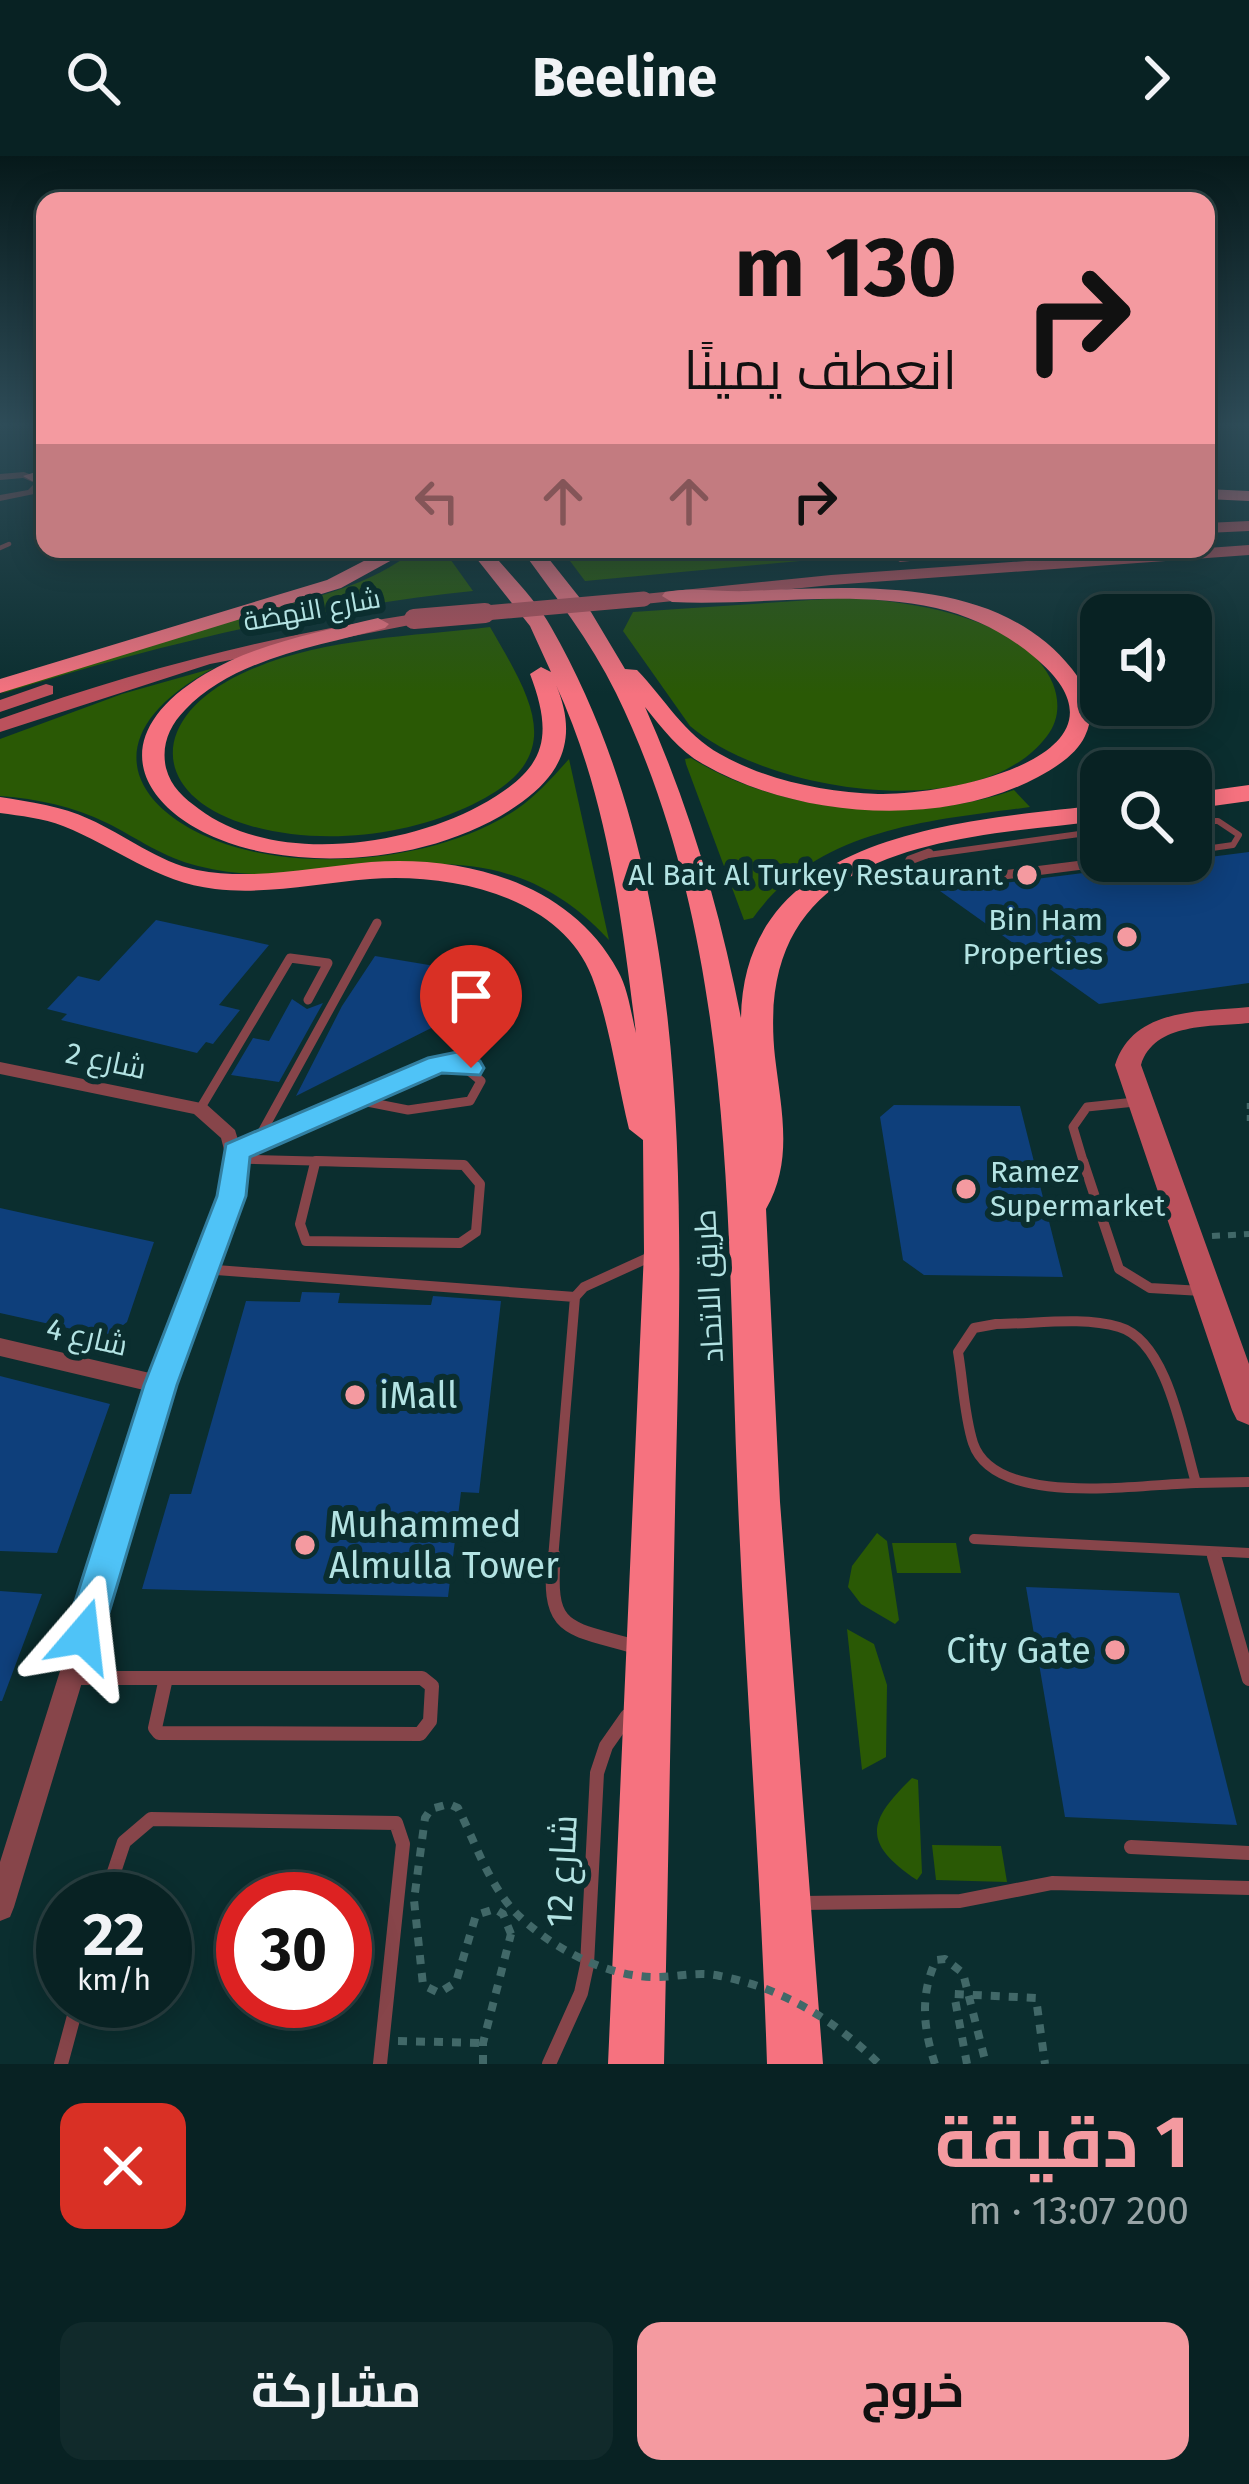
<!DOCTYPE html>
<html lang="ar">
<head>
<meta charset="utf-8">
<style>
	:root { --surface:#082223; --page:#112a2b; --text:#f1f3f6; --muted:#98a4a6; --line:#293f41; --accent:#f49aa0 }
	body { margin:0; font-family:"Fira Sans",Cairo,sans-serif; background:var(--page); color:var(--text); direction:rtl; height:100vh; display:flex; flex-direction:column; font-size:45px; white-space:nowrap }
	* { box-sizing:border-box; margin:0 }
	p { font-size:39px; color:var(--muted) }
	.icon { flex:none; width:66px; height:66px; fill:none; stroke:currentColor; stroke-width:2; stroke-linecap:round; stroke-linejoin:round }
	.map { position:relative; height:1908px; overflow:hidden; direction:ltr }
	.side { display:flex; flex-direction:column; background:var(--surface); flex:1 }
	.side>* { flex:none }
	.guide { position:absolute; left:36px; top:36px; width:1179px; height:366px; border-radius:24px; box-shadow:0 6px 30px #0003,0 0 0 3px var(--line); direction:rtl; background:#f49aa0; color:#111; overflow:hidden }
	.controls { position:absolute; left:1080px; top:438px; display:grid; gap:24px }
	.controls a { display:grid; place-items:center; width:132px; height:132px; border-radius:24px; background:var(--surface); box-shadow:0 6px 30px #0003,0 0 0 3px var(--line); font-size:60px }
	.speed { position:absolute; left:36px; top:1716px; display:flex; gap:24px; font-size:60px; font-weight:700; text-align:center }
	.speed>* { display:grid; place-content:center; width:156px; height:156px; border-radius:50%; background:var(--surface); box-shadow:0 6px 30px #0003,0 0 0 3px var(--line); line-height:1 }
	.speed small { font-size:30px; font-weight:400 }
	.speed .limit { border:18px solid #d22; background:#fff; color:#111 }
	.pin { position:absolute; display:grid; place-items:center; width:102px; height:102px; color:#fff; margin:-123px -51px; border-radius:50% 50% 50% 0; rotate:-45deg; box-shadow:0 0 12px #0007 }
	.pin .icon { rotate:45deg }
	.me { position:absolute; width:132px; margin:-66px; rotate:17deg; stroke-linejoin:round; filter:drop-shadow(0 0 9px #0008) }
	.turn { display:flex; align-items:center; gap:42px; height:252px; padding:0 60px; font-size:54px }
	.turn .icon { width:156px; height:156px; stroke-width:2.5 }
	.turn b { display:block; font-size:84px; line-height:102px }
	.lanes { display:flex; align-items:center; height:114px; padding:0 60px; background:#0003; justify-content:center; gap:60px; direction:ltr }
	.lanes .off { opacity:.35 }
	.round { display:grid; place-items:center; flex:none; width:126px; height:126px; border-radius:24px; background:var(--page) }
	.headline { display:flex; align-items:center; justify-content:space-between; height:204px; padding:0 60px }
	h1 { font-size:72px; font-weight:700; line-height:90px; color:var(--accent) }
	.primary-button { display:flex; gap:24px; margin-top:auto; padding:24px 60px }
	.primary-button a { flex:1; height:138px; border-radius:24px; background:var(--accent); color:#111; font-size:48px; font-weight:700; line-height:138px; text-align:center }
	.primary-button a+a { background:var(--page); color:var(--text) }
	header { display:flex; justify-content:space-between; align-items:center; height:156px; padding:0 60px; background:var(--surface); font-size:54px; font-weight:700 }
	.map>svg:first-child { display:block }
	.green { fill:#2a5905 }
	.building { fill:#0e3f7b }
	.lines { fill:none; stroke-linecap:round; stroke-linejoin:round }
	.path-far2 { stroke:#416868; stroke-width:4.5; stroke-dasharray:6 6; stroke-linecap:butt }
	.path-far1 { stroke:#416868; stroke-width:6; stroke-dasharray:8 8; stroke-linecap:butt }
	.path { stroke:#416868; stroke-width:8; stroke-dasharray:9 9; stroke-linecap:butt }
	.service-far4 { stroke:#87454a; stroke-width:4.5 }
	.service-far3 { stroke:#87454a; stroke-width:6 }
	.service-far2 { stroke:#87454a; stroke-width:9 }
	.service-far1 { stroke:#87454a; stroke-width:10 }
	.service { stroke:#87454a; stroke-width:14 }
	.minor { fill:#87454a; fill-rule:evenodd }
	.secondary { fill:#bb515c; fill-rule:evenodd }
	.motorway { fill:#f6727f; fill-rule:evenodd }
	.path-bridge { stroke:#416868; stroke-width:8; stroke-dasharray:9 9; stroke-linecap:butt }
	.secondary-bridge-far1 { stroke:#bb515c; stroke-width:15 }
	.secondary-bridge { stroke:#bb515c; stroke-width:20 }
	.route { fill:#4fc3f7; stroke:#337fa1; stroke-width:3 }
	.poi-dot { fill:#f49aa0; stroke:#0b2e2f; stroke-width:4.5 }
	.labels { text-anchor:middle; stroke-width:12; stroke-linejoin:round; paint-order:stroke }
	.far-street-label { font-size:27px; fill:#b3e3e3; stroke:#0b2e2f }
	.poi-label { font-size:30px; fill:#b3e3e3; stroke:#0b2e2f; text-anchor:end }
	.street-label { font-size:30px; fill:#b3e3e3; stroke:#0b2e2f }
	.near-poi-label { font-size:36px; fill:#b3e3e3; stroke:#0b2e2f; text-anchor:start }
	.near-street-label { font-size:36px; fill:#b3e3e3; stroke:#0b2e2f }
</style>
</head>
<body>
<header><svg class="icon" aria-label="forward" viewBox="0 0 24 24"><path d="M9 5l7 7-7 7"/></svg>Beeline<svg class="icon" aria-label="search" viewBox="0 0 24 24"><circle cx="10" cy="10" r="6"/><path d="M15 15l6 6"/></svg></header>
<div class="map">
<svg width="1249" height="1908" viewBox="0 0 1249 1908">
	<rect width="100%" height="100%" fill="#0b2e2f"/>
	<path class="green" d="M 416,393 L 443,393 L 473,435 C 310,452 156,489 0,538 C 76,503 164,482 246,460 C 303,444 369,432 416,393 Z
		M 561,393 C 655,393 749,403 843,401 L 585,425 Z
		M 841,442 C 904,443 1026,461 1053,528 C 1060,546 1059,565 1047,580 C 979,671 765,635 690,570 L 623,475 L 633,456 Z
		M 490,471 C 536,550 570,605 465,652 C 400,681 319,689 251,670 C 149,641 148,562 241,518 C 316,482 408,481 490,471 Z
		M 214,512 C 67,591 152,683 278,700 C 354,710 452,697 517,653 C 537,639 553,621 569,603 L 609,784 C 481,645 342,747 198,710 C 164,702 137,682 107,667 C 72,650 38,643 0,640 L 0,583 L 122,538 Z
		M 691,602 C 781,658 914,669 1014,634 L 1030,651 C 928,665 818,672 753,762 L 744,764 L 686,608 L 685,603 Z
		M 877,1377 L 887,1385 L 899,1464 L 895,1468 L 861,1448 L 848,1431 L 852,1410 Z
		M 892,1387 L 956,1387 L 961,1417 L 897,1417 Z
		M 847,1473 L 874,1488 L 887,1529 L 886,1601 L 862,1614 Z
		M 912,1622 L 918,1624 L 922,1717 L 917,1724 C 860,1686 869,1664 912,1622 Z
		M 932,1689 L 1001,1690 L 1007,1726 L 936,1724 Z"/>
	<path class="building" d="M 1249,696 L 1249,827 L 1099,848 L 940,735 Z
		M 156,764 L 269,789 L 219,849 L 240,854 L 213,888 L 206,886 L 197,897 L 61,864 L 67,858 L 47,853 L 78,820 L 99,825 Z
		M 375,800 L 441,811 L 485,845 L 296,940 L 342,850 Z
		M 292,843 L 307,853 L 323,847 L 279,926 L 231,919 L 253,882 L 269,885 Z
		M 894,949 L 1020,950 L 1063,1121 L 924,1119 L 903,1104 L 880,961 Z
		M 0,1052 L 154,1086 L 127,1166 L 108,1181 L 0,1157 Z
		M 302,1136 L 340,1137 L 338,1147 L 431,1149 L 433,1140 L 501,1145 L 479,1337 L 461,1336 L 448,1441 L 142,1433 L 170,1338 L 191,1338 L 246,1145 L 300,1146 Z
		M 0,1220 L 110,1248 L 57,1397 L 0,1395 Z
		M 1026,1431 L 1179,1437 L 1237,1669 L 1065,1661 Z
		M 0,1435 L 42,1438 L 2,1545 L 0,1545 Z"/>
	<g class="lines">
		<path class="path-far2" d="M 1249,947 L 1249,966"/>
		<path class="path-far1" d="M 1212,1080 L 1249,1078"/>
		<path class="path" d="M 398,1885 L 483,1887
			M 483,1908 L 483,1887 L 511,1778
			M 967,1908 L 954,1838 L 1036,1842 L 1045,1908"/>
		<path class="service-far4" d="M 0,392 L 9,388"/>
		<path class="service-far3" d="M 1191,665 L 1218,665 L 1239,679 L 1233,689 L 1191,695
			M 921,700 L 1101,675"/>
		<path class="service-far2" d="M 929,697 L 910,704 L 906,712 L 922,723 L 948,726 L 1114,705
			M 457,905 L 481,925 L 470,945 L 408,954 L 357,944 L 437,908 Z
			M 200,953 L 290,802 L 328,807 L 308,844
			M 256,987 L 377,767
			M 236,996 L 357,944
			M 237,1003 L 430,1008
			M 1084,1008 L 1073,971 L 1087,951 L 1135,946"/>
		<path class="service-far1" d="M 1083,1005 L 1119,1113 L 1150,1132 L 1202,1135
			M 315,1007 L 300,1068 L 306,1085 L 460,1087 L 476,1076 L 480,1028 L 464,1009 L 316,1005
			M 203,1113 L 575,1141
			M 996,1168 C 1035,1168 1082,1160 1119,1171 C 1168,1185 1183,1284 1196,1327 C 1140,1328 995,1353 973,1287 C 964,1259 963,1225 958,1196 L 974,1172 Z
			M 1196,1327 L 1249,1326
			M 974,1383 L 1249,1397
			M 1213,1396 L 1215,1403
			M 553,1403 L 575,1141 L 584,1131 L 652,1100"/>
		<path class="service" d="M 554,1400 C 547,1476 567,1471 633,1490
			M 1214,1400 L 1249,1523
			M 76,1522 L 166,1522
			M 166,1522 L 422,1522 L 432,1530 L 430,1565 L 420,1578 L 159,1577 L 155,1572 Z
			M 1131,1691 L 1249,1697
			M 105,1743 L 124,1686 L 151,1663 L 396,1667 L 403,1688 L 380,1908
			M 801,1747 L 960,1745 L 1052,1727 L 1249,1732
			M 61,1908 L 78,1845
			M 549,1908 L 581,1837 L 587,1809 L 597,1617 L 606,1590 L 627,1560"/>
		<path class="minor" d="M 24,316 L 45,324 L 45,328 L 34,338 L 0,345 L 0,339 L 28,334 L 35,327 L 23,322 L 0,324 L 0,318 Z
			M 0,906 L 206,948 L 235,974 L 247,1013 L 172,1229 L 14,1751 L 10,1761 L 0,1765 L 0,1706 L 148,1235 L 0,1200 L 0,1182 L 154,1218 L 229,1013 L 221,982 L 194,958 L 0,918 Z"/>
		<path class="secondary" d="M 1249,365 L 1249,375 L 1206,377 L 1206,367 Z
			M 1249,389 L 1249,399 L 831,429 L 644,448 L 636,443 L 644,438 L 831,419 Z
			M 932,393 L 988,393 L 980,398 L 900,406 L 892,401 Z
			M 414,458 L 420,459 L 420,467 L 210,508 L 0,576 L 0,563 C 135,515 272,479 414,458 Z
			M 46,528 L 53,530 L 53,538 L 0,556 L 0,544 Z
			M 1249,851 L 1249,867 C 1212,871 1154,866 1141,909 L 1249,1208 L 1249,1269 L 1237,1264 L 1232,1254 L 1115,909 C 1133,852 1198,856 1249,851 Z"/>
		<path class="motorway" d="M 45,313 L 45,323 L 32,325 L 23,320 Z
			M 1206,333 L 1249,335 L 1249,345 L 1206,343 Z
			M 387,393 L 412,393 L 341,432 L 0,537 L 0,523 L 327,424 Z
			M 469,393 L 489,393 C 509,418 536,443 551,471 C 701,733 681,1065 675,1356 C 671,1540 668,1724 664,1908 L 608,1908 L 644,1096 L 643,984 L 629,973 C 617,924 610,869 592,821 C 560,738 447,717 370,723 C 319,727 267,739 215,733 C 156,726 116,691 63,670 C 43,662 21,660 0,657 L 0,641 C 30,646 62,650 89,663 C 125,679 158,706 197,714 C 255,725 314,711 371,706 C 465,699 571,727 618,815 C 628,833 631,857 636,877 C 621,757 607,640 556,529 C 577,578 565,615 522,646 C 453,696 351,712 268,697 C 159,678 82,592 205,518 C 256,487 321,476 378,462 L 389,468 L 385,472 C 320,490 234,502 185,554 C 169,570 161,590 166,612 C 171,631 184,642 199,653 C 273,709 403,691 479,650 C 543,615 556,586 530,518 L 541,511 L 551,516 L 530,470 Z
			M 521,393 L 541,393 L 591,456 L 625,513 L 637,514 C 664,542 685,579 720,598 C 768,625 824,636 878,638 C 948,640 1153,598 1033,500 C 1006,477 971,460 936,452 C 850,433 759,450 672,446 L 662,440 L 665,436 C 691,431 720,436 747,435 C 853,431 997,418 1072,513 C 1088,534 1097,554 1085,580 C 1077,598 1055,612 1038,621 C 941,673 797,662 703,608 C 679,595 662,572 645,551 C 690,652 720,754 741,862 C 744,676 963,665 1101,649 L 1101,665 C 944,683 752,689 775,901 C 781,953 794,1005 766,1053 L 780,1346 L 823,1908 L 767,1908 C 761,1721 746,1534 738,1346 C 726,1073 739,790 616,537 C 590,484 555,440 521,393 Z
			M 1249,629 L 1249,645 L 1191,653 L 1191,637 Z"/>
		<path class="path-bridge" d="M 511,1778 L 503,1758 L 495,1753 L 476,1759 L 456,1826 L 439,1837 L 423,1829 L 414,1744 L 425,1662 L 431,1653 L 449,1648 L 458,1652 C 475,1686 489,1729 516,1757 C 551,1792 606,1821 656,1821 C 677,1821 700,1815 720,1820 C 782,1832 835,1864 879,1908
			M 935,1908 C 923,1872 920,1839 936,1804 L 945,1803 L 963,1817 L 986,1908"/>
		<path class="secondary-bridge-far1" d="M 451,460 L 644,443"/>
		<path class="secondary-bridge" d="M 414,463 L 485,457"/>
	</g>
	<linearGradient id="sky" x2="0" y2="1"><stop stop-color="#06191a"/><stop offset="0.5" stop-color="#2e4c58"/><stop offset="1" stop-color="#2e4c58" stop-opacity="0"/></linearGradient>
	<rect width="1249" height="538" fill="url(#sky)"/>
	<path class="route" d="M 457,896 L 480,905 L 484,912 L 480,919 L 442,917 L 250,1001 L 246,1040 L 177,1229 L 102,1480 L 97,1494 L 83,1499 L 70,1494 L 64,1480 L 144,1229 L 217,1040 L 226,988 L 428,902 Z"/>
	<g class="poi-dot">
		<circle cx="1027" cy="719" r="12"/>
		<circle cx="1127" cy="781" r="12"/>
		<circle cx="966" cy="1033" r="12"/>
		<circle cx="355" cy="1239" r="12"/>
		<circle cx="305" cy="1389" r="12"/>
		<circle cx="1115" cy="1494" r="12"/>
	</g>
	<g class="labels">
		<g class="far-street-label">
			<text transform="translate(312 454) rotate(-10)" y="9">شارع النهضة</text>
		</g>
		<g class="poi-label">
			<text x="1003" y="729">Al Bait Al Turkey Restaurant</text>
			<text x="1103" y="774">Bin Ham<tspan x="1103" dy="34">Properties</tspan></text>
			<text x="990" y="1026" text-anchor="start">Ramez<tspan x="990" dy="34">Supermarket</tspan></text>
		</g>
		<g class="street-label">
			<text transform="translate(106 905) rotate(12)" y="10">شارع 2</text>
			<text transform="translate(709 1130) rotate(-93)" y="10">طريق الاتحاد</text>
			<text transform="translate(87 1181) rotate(13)" y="10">شارع 4</text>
		</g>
		<g class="near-poi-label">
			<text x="379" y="1252">iMall</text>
			<text x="329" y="1381">Muhammed<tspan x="329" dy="41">Almulla Tower</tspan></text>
			<text x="1091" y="1507" text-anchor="end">City Gate</text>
		</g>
		<g class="near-street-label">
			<text transform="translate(561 1715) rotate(-87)" y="13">شارع 12</text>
		</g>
	</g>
</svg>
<div class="controls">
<a><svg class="icon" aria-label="sound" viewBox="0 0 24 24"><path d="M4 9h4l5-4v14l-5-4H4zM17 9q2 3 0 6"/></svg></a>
<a><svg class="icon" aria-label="search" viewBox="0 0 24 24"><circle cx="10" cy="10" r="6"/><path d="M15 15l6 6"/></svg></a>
</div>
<div class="speed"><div>22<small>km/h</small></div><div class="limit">30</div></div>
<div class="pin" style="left:471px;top:912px;background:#d93025"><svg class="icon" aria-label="arrive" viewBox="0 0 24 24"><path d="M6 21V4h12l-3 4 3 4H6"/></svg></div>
<svg class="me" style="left:83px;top:1480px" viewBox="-20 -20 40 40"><path d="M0-17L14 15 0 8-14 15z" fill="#4fc3f7" stroke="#fff" stroke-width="4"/></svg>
<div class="guide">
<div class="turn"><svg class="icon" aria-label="right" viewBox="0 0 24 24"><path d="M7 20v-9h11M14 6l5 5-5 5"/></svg><div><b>130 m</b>انعطف يمينًا</div></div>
<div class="lanes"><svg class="icon off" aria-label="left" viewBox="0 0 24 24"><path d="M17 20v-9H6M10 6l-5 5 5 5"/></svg><svg class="icon off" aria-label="ahead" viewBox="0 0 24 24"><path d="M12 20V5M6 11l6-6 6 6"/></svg><svg class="icon off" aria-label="ahead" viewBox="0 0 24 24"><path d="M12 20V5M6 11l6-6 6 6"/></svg><svg class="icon" aria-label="right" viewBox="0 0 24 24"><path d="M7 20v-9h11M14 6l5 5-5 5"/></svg></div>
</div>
</div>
<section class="side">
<div class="headline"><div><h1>1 دقيقة</h1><p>200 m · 13:07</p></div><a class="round" style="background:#d93025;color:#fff"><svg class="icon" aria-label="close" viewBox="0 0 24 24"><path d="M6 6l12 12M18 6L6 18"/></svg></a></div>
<div class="primary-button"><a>خروج</a><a>مشاركة</a></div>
</section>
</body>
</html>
